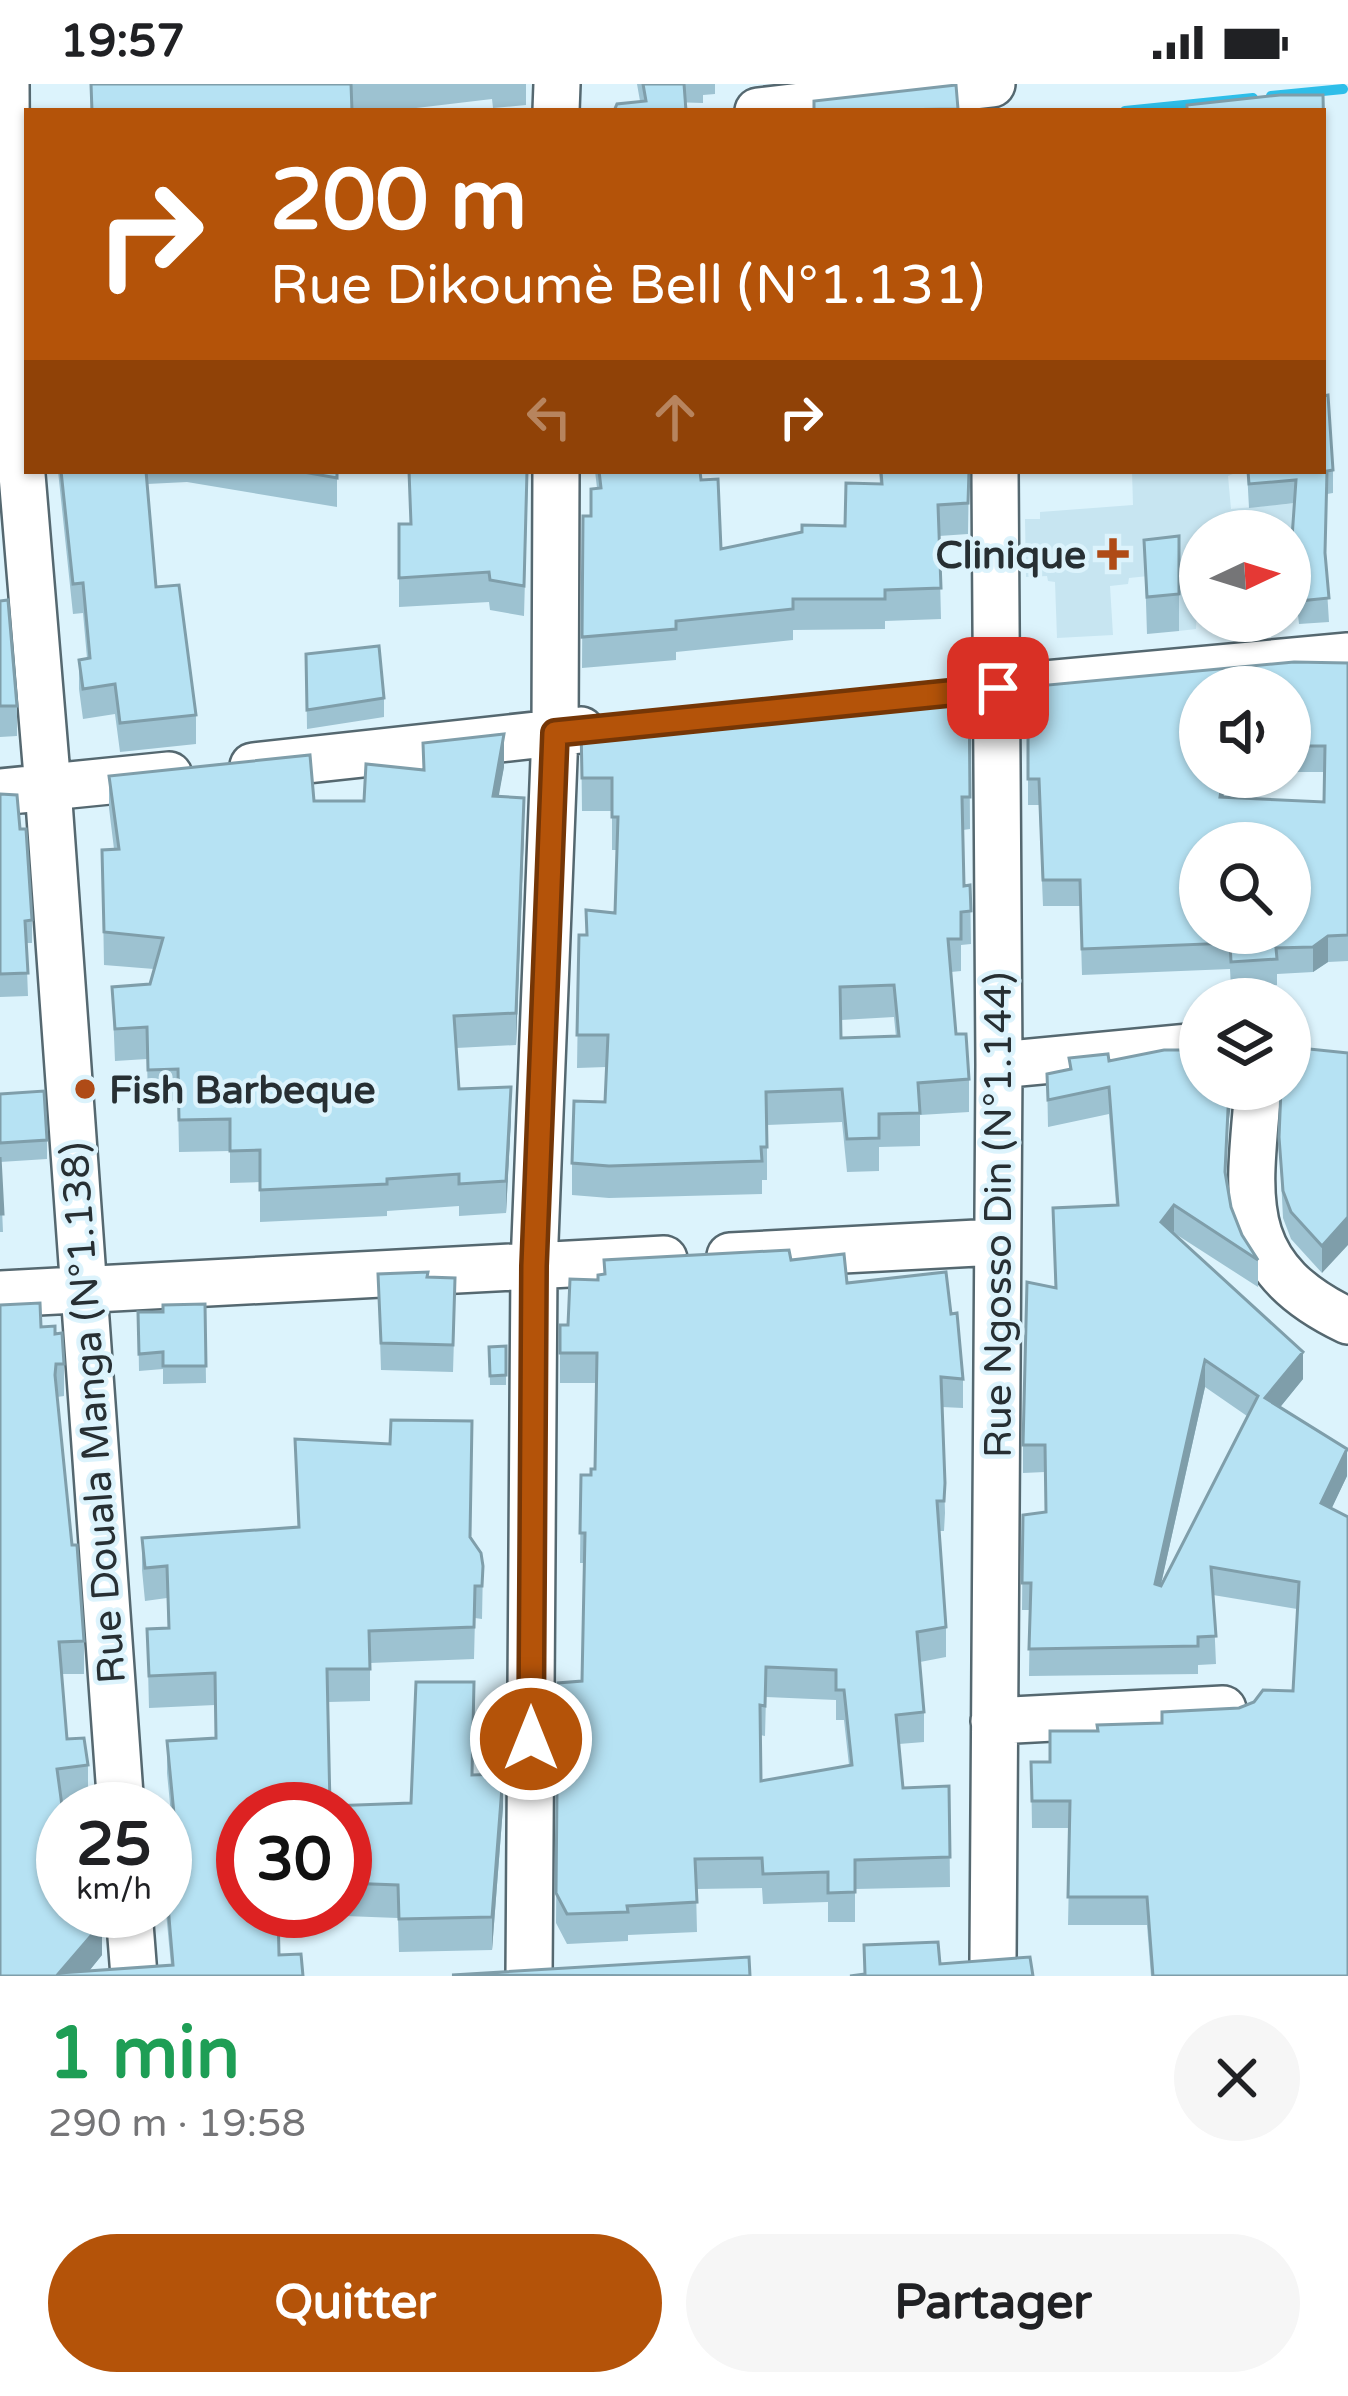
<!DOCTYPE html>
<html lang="fr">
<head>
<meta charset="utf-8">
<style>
	:root { --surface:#fff; --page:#f6f6f6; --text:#202124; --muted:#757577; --accent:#b45309 }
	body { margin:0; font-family:"Varela Round",sans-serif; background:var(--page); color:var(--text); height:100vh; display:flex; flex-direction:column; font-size:45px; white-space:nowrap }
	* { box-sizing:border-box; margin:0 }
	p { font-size:39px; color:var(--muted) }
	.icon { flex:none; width:66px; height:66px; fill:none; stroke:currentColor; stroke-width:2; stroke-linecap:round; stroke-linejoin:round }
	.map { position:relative; height:1892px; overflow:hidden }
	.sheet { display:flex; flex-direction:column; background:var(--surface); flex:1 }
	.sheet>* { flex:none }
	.hud { position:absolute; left:24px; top:24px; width:1302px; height:366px; border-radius:0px; box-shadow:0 3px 9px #0004; background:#b45309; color:#fff; overflow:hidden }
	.needle { width:78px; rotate:86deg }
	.fabs { position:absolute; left:1179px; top:426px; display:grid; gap:24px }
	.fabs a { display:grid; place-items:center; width:132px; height:132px; border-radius:50%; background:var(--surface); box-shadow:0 3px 9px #0004; font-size:60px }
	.speed { position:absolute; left:36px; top:1698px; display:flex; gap:24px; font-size:60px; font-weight:700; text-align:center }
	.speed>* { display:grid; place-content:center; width:156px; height:156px; border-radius:50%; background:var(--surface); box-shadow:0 3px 9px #0004; line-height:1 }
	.speed small { font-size:30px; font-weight:400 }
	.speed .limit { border:18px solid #d22; background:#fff; color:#111 }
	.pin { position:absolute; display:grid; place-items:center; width:102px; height:102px; color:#fff; margin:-51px; border-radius:24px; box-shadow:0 6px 18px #0006 }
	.me { position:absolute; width:132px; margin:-66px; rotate:0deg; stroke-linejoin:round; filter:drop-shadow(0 0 9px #0008) }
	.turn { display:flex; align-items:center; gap:42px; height:252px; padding:0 48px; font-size:54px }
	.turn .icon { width:156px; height:156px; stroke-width:2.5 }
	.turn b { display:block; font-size:84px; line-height:102px }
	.lanes { display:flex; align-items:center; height:114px; padding:0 48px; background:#0003; justify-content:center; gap:60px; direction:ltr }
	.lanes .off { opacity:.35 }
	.round { display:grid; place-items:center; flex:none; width:126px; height:126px; border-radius:63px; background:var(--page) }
	.summary { display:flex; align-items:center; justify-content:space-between; height:204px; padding:0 48px }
	h1 { font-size:72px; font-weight:700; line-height:90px; color:#1e9e55 }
	.cta { display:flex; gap:24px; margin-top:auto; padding:24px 48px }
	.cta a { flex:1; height:138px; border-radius:72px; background:var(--accent); color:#fff; font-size:48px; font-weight:700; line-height:138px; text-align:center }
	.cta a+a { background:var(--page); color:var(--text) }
	.status { display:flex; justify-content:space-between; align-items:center; height:84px; padding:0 60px; background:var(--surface); direction:ltr }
	.status svg { height:33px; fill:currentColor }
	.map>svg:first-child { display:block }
	.built { fill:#c7e5f1 }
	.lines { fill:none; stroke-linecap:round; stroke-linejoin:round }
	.stream { stroke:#2ebee9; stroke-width:10 }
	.minor-casing { stroke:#556870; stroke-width:50 }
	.minor { stroke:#fff; stroke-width:45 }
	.wall { fill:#9dc2d1; fill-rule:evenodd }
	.shaded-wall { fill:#7f9eaa }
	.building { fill:#b6e2f3; stroke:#7f9eaa; stroke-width:3; fill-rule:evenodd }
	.route-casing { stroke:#753606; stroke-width:30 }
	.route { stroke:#b45309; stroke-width:21 }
	.poi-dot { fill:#af4b17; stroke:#dcf3fc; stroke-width:4.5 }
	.labels { text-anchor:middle; stroke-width:9; stroke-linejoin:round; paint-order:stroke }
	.poi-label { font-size:39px; font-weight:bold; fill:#272f33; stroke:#dcf3fc; text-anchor:end }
	.street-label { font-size:39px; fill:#272f33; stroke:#dcf3fc }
</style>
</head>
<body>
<div class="status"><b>19:57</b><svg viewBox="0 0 49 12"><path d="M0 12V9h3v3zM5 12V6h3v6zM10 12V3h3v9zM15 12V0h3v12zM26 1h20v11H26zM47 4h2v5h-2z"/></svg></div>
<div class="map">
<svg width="1348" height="1892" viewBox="0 0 1348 1892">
	<rect width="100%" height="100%" fill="#dcf3fc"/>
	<path class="built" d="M 1132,387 L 1240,387 L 1228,392 L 1231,425 L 1298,419 L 1297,451 L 1290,451 L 1290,447 L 1200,447 L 1196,545 L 1179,547 L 1178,489 L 1129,494 L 1128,500 L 1110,502 L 1113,551 L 1057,554 L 1055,498 L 1048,497 L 1047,492 L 1026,493 L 1025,435 L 1040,435 L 1040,428 L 1133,421 Z"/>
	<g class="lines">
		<path class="stream" d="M 1271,12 L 1343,5
			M 1125,27 L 1253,14"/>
		<g class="minor-casing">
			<path id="minor" d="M 6,0 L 7,210 L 48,704 L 121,1725
				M 556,27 L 557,0
				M 758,27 L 992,0
				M 969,607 L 1348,572
				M 253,682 L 581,646
				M 0,708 L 169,691
				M 999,981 L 1200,962
				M 1258,1005 C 1249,1114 1233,1182 1348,1237
				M 730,1172 L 996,1158
				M 0,1210 L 664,1175
				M 994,1637 L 1223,1625
				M 129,1827 L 134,1892
				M 993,1876 L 999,981 L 995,387
				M 529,1892 L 534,1182 L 555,649 L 556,387"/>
		</g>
		<use href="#minor" class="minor"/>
	</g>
	<path class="wall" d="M 90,0 L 526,0 L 526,21 L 493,24 L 492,15 L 391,27 L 91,27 Z
		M 625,0 L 718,0 L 715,0 L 715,10 L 703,11 L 703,19 L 640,17 L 637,0 Z
		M 1333,386 L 1333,409 L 1327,410 L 1325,474 L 1329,538 L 1299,540 L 1292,477 L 1295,419 L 1249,424 L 1247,387 Z
		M 58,387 L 337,387 L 337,423 L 187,398 L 147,400 L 156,503 L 196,631 L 196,660 L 120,668 L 115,630 L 83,635 L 79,605 L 79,576 L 87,574 L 83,529 L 73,530 Z
		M 528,387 L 524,532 L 490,526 L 489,518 L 399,523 L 399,440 L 410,440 Z
		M 595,387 L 700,387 L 701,396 L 721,465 L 845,442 L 880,400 L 879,387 L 969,387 L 968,450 L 939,452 L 941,535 L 885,537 L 885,545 L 793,546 L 793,556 L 676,568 L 676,576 L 582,584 L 583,432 L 591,432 L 597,404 Z
		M 1179,452 L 1179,547 L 1147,550 L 1144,456 Z
		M 0,517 L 17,622 L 17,652 L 0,653 Z
		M 306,570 L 384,614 L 384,633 L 307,645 Z
		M 1294,578 L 1348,579 L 1348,877 L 1328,878 L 1313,888 L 1277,890 L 1277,901 L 1231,904 L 1230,885 L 1082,891 L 1080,822 L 1043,822 L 1039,721 L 1028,721 L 1028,637 L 1037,636 L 1037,602 ZM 1200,603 L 1290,603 L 1290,688 L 1324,688 L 1324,718 L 1224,713 L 1226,693 L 1200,693 ZM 1200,759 L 1290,759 L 1290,849 L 1200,849 Z
		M 969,601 L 970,745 L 963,746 L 964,802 L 970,801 L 971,860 L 961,861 L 961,887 L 951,888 L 956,950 L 969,995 L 969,1028 L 920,1031 L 920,1062 L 879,1063 L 879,1087 L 847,1088 L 842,1038 L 767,1041 L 767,1096 L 762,1096 L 762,1110 L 609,1114 L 572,1111 L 572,1079 L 605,1018 L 606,983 L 577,984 L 579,851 L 586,851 L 586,826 L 615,829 L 617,766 L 612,766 L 612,727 L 582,727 L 581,642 ZM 894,933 L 896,953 L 841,954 L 841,936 Z
		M 504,683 L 498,712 L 524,746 L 516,961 L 456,964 L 459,1005 L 511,1035 L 506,1129 L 459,1132 L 459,1122 L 387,1127 L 387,1132 L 260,1138 L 260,1098 L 230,1099 L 230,1067 L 179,1068 L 178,1017 L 148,1018 L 147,975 L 115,977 L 112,903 L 150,900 L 154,885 L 104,881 L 102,766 L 114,765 L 109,724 L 109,692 L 314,717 L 364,717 L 423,686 Z
		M 0,710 L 20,745 L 32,836 L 32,859 L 26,859 L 28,912 L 0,913 Z
		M 1348,969 L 1322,1189 L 1291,1155 L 1283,1134 L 1279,1053 Z
		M 1069,974 L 1109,977 L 1228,1042 L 1226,1093 L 1231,1123 L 1242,1151 L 1258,1176 L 1258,1203 L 1174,1149 L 1303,1295 L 1280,1323 L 1347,1392 L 1331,1425 L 1348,1892 L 1151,1892 L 1147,1841 L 1068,1841 L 1070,1744 L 1032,1744 L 1031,1678 L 1050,1678 L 1097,1647 L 1162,1639 L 1239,1624 L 1293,1607 L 1297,1525 L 1213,1511 L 1216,1580 L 1198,1581 L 1198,1590 L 1029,1592 L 1030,1526 L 1022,1526 L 1023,1431 L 1046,1429 L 1045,1388 L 1023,1389 L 1023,1361 L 1055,1204 L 1053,1124 L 1116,1121 L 1109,1030 L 1048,1043 L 1047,990 L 1069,985 ZM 1205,1303 L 1247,1332 L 1161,1500 Z
		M 0,1010 L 47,1056 L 47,1075 L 0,1078 L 3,1148 L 0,1148 Z
		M 791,1176 L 847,1199 L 951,1230 L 963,1295 L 963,1324 L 942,1323 L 945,1429 L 944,1447 L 939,1447 L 946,1543 L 946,1573 L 920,1578 L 924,1628 L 924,1658 L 899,1660 L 903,1704 L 949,1702 L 950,1803 L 855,1805 L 855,1838 L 828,1838 L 828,1818 L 763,1820 L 762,1804 L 696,1805 L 697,1848 L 628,1851 L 628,1857 L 567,1860 L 556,1839 L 558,1599 L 582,1597 L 584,1479 L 580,1479 L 581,1391 L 591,1391 L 595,1385 L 596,1299 L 560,1299 L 560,1241 L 568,1241 L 598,1196 ZM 766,1613 L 836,1616 L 836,1636 L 844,1636 L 849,1681 L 761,1697 L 760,1651 L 765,1652 Z
		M 378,1190 L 427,1193 L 455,1221 L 453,1288 L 381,1286 Z
		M 205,1220 L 206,1299 L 163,1300 L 163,1285 L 139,1287 L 138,1228 L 163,1228 Z
		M 41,1243 L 55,1250 L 64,1280 L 64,1312 L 57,1313 L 72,1461 L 84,1557 L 84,1590 L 61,1590 L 67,1655 L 88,1681 L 88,1714 L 61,1717 L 63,1827 L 102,1871 L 89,1887 L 171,1881 L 165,1818 L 165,1730 L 171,1730 L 167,1689 L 167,1657 L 215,1654 L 215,1621 L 149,1624 L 147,1545 L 168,1544 L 167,1514 L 145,1517 L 142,1486 L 142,1454 L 298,1443 L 295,1355 L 470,1454 L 483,1482 L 482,1535 L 475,1534 L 474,1575 L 370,1579 L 370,1617 L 328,1618 L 330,1722 L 411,1719 L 473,1691 L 503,1723 L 492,1866 L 399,1868 L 398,1834 L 345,1832 L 343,1827 L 345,1827 L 345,1725 L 243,1827 L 290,1827 L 290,1839 L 278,1839 L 279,1871 L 303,1892 L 0,1892 Z
		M 506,1262 L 506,1301 L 490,1301 L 489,1263 Z"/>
	<path class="shaded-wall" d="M 504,650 L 504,683 L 493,744 L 493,712 Z
		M 1223,693 L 1226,693 L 1220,739 L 1220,713 Z
		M 524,714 L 524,746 L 516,961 L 516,929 Z
		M 1328,852 L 1328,878 L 1313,888 L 1313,863 Z
		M 511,1003 L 511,1035 L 506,1129 L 506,1097 Z
		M 1229,1005 L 1233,1005 L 1228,1042 L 1228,1014 Z
		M 1174,1121 L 1174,1148 L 1161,1138 Z
		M 1348,1133 L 1348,1161 L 1322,1189 L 1322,1162 Z
		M 1303,1268 L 1303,1295 L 1265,1342 L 1265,1314 Z
		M 1205,1276 L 1205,1303 L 1155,1527 L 1155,1500 Z
		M 1347,1365 L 1347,1392 L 1321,1447 L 1321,1419 Z
		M 503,1690 L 503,1723 L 492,1866 L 492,1833 Z
		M 102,1839 L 102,1871 L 85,1892 L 59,1889 Z"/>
	<path class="building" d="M 91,0 L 351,0 L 352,27 L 92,27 Z
		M 643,0 L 684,0 L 686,27 L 614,27 L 617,20 L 646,17 Z
		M 956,1 L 958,25 L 814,27 L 814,17 Z
		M 1280,11 L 1323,11 L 1324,58 L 1323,27 L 1187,27 L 1187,21 Z
		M 1328,311 L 1333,386 L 1327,387 L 1325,469 L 1329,514 L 1299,517 L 1292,454 L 1296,396 L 1249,400 L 1248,387 L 1323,387 L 1323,312 Z
		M 61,387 L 146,387 L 156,503 L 179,501 L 196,631 L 120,639 L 115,600 L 83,605 L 79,576 L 90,574 L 83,499 L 73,500 Z
		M 298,387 L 337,387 L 337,394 Z
		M 409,387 L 527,387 L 524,502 L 490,496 L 489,488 L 399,494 L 399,440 L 411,440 Z
		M 599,387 L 700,387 L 701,396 L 718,395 L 721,465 L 802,448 L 802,441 L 845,442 L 846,399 L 882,400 L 881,387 L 969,387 L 968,419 L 938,421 L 941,504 L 885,506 L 885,515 L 793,515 L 793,525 L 676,537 L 676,545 L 582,553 L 583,432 L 591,432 L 591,405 L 601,404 Z
		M 1179,452 L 1179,510 L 1147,513 L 1144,456 Z
		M 8,516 L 17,622 L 0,622 L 0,517 Z
		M 379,562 L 384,614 L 307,626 L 306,570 Z
		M 1294,578 L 1348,579 L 1348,851 L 1328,852 L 1313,863 L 1276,864 L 1277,875 L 1231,878 L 1230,859 L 1082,865 L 1080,796 L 1043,796 L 1039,695 L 1028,695 L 1028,637 L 1038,636 L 1037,602 ZM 1200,603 L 1290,603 L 1290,662 L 1325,662 L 1324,718 L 1220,713 L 1223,693 L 1200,693 ZM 1200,759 L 1290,759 L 1290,849 L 1200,849 Z
		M 969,601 L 970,713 L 962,713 L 964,802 L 970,801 L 971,827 L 961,828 L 961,855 L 948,855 L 956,950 L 966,950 L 969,995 L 918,999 L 920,1029 L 879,1030 L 879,1054 L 847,1055 L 842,1005 L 766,1008 L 767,1063 L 761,1063 L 762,1077 L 609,1082 L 572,1079 L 574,1017 L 605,1018 L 608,951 L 577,951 L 579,851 L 587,851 L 586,826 L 615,829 L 618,733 L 612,733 L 612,694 L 582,694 L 581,642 ZM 894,901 L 899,952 L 841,954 L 840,903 Z
		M 504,650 L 493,712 L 524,714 L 516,929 L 454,932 L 459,1005 L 511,1003 L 506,1097 L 459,1100 L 459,1090 L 387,1095 L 387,1100 L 260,1106 L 260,1066 L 230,1067 L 230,1035 L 179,1036 L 178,985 L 148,986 L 147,943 L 115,945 L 112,903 L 150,900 L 163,854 L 104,848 L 102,766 L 119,765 L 109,692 L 310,671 L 314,717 L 364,717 L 366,680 L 424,686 L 423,659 Z
		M 0,710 L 17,711 L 20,745 L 26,745 L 32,836 L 25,837 L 28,889 L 0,890 Z
		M 1290,963 L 1348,969 L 1348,1133 L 1322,1162 L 1291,1128 L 1283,1107 L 1279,1053 L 1281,1005 L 1290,1005 Z
		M 1164,966 L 1200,966 L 1200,1005 L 1229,1005 L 1225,1088 L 1231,1123 L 1242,1151 L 1258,1176 L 1174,1121 L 1161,1138 L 1303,1268 L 1265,1314 L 1347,1365 L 1321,1419 L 1348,1433 L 1348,1892 L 1153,1892 L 1147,1813 L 1068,1813 L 1070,1717 L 1032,1717 L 1031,1678 L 1050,1678 L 1050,1647 L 1098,1647 L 1097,1641 L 1162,1639 L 1162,1628 L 1239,1624 L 1254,1618 L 1263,1606 L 1293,1607 L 1299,1498 L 1211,1483 L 1216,1552 L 1198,1553 L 1198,1562 L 1029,1565 L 1031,1499 L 1022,1499 L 1023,1431 L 1046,1428 L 1045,1361 L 1023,1361 L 1027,1198 L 1056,1204 L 1053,1124 L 1118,1121 L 1109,1003 L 1048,1016 L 1047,990 L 1071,985 L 1069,974 L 1108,970 L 1109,977 ZM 1205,1276 L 1258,1312 L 1161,1502 L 1155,1500 Z
		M 44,1007 L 47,1056 L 0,1059 L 0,1010 Z
		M 0,1073 L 3,1130 L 0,1130 Z
		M 789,1166 L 791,1176 L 844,1170 L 847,1199 L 946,1188 L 951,1230 L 957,1229 L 963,1295 L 941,1293 L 945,1399 L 944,1417 L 937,1417 L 946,1543 L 917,1548 L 924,1628 L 896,1631 L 903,1704 L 949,1702 L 950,1773 L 855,1776 L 855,1808 L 828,1809 L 828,1788 L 763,1790 L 762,1774 L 695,1775 L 697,1818 L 627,1822 L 628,1828 L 567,1830 L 556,1809 L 558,1599 L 582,1597 L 585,1449 L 580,1449 L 581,1391 L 591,1391 L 591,1385 L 595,1385 L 597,1269 L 560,1269 L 560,1241 L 568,1241 L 570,1195 L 598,1196 L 598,1191 L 605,1190 L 604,1176 ZM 766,1583 L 836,1586 L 836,1606 L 844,1606 L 852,1681 L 761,1697 L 760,1621 L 765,1622 Z
		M 428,1188 L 427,1193 L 455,1194 L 453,1261 L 381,1259 L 378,1190 Z
		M 40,1219 L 41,1243 L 55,1242 L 55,1250 L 62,1249 L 64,1280 L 56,1280 L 55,1291 L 72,1461 L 77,1461 L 84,1557 L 59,1558 L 67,1655 L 84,1654 L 88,1681 L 57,1685 L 63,1729 L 63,1827 L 97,1827 L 102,1839 L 59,1889 L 173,1881 L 165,1786 L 165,1730 L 174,1730 L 167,1657 L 216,1654 L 215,1589 L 149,1592 L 147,1545 L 169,1544 L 167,1482 L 145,1484 L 142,1454 L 299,1443 L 295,1355 L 390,1360 L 391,1336 L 472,1337 L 470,1453 L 481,1469 L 483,1482 L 482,1502 L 475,1502 L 474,1543 L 369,1547 L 370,1585 L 327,1585 L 330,1722 L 411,1719 L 416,1598 L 474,1598 L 472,1691 L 503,1690 L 492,1833 L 399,1835 L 398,1801 L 345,1799 L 345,1725 L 243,1725 L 243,1827 L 278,1827 L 279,1871 L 301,1870 L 303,1892 L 0,1892 L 0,1221 Z
		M 205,1220 L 206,1282 L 163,1282 L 163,1268 L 139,1270 L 138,1228 L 163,1228 L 163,1221 Z
		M 506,1262 L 506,1291 L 490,1292 L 489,1263 Z
		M 938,1858 L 940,1880 L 1030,1873 L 1033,1892 L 850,1892 L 865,1890 L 864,1861 Z
		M 749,1873 L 750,1892 L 452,1891 Z"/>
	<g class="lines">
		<g class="route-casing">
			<path id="route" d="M 531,1655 L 534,1182 L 555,649 L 998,604"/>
		</g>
		<use href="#route" class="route"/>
	</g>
	<g class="poi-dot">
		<path d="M1107 452h12v12h12v12h-12v12h-12v-12h-12v-12h12z"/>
		<circle cx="85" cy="1005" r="12"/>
	</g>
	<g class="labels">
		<g class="poi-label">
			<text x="1086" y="484">Clinique</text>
			<text x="109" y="1019" text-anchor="start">Fish Barbeque</text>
		</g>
		<g class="street-label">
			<text transform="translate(997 1131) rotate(-90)" y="14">Rue Ngosso Din (N°1.144)</text>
			<text transform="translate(92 1329) rotate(-94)" y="14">Rue Douala Manga (N°1.138)</text>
		</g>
	</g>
</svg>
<div class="fabs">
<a><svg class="needle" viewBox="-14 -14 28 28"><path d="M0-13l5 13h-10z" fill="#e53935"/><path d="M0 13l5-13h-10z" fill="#757577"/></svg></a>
<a><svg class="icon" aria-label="sound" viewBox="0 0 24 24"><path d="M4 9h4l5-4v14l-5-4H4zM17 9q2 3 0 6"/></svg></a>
<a><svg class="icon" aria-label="search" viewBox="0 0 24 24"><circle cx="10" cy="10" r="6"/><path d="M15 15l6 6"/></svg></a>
<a><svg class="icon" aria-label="layers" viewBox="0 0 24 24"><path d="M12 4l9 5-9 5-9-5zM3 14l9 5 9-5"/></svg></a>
</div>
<div class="speed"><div>25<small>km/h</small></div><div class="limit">30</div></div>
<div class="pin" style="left:998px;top:604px;background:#d93025"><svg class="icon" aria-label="arrive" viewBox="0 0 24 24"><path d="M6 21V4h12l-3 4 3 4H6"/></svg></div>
<svg class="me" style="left:531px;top:1655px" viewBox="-20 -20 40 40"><circle r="17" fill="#b45309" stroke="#fff" stroke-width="3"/><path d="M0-11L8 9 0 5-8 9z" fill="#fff"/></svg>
<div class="hud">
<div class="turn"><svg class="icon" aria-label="right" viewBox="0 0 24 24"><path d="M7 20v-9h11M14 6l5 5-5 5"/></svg><div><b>200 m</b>Rue Dikoumè Bell (N°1.131)</div></div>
<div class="lanes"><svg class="icon off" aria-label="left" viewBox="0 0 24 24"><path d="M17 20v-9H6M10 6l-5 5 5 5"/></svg><svg class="icon off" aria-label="ahead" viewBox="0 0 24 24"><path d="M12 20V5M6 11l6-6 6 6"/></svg><svg class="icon" aria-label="right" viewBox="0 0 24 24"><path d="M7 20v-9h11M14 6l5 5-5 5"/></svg></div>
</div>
</div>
<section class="sheet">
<div class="summary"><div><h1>1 min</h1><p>290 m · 19:58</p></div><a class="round"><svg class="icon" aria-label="close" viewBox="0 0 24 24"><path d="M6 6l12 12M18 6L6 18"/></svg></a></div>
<div class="cta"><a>Quitter</a><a>Partager</a></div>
</section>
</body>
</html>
